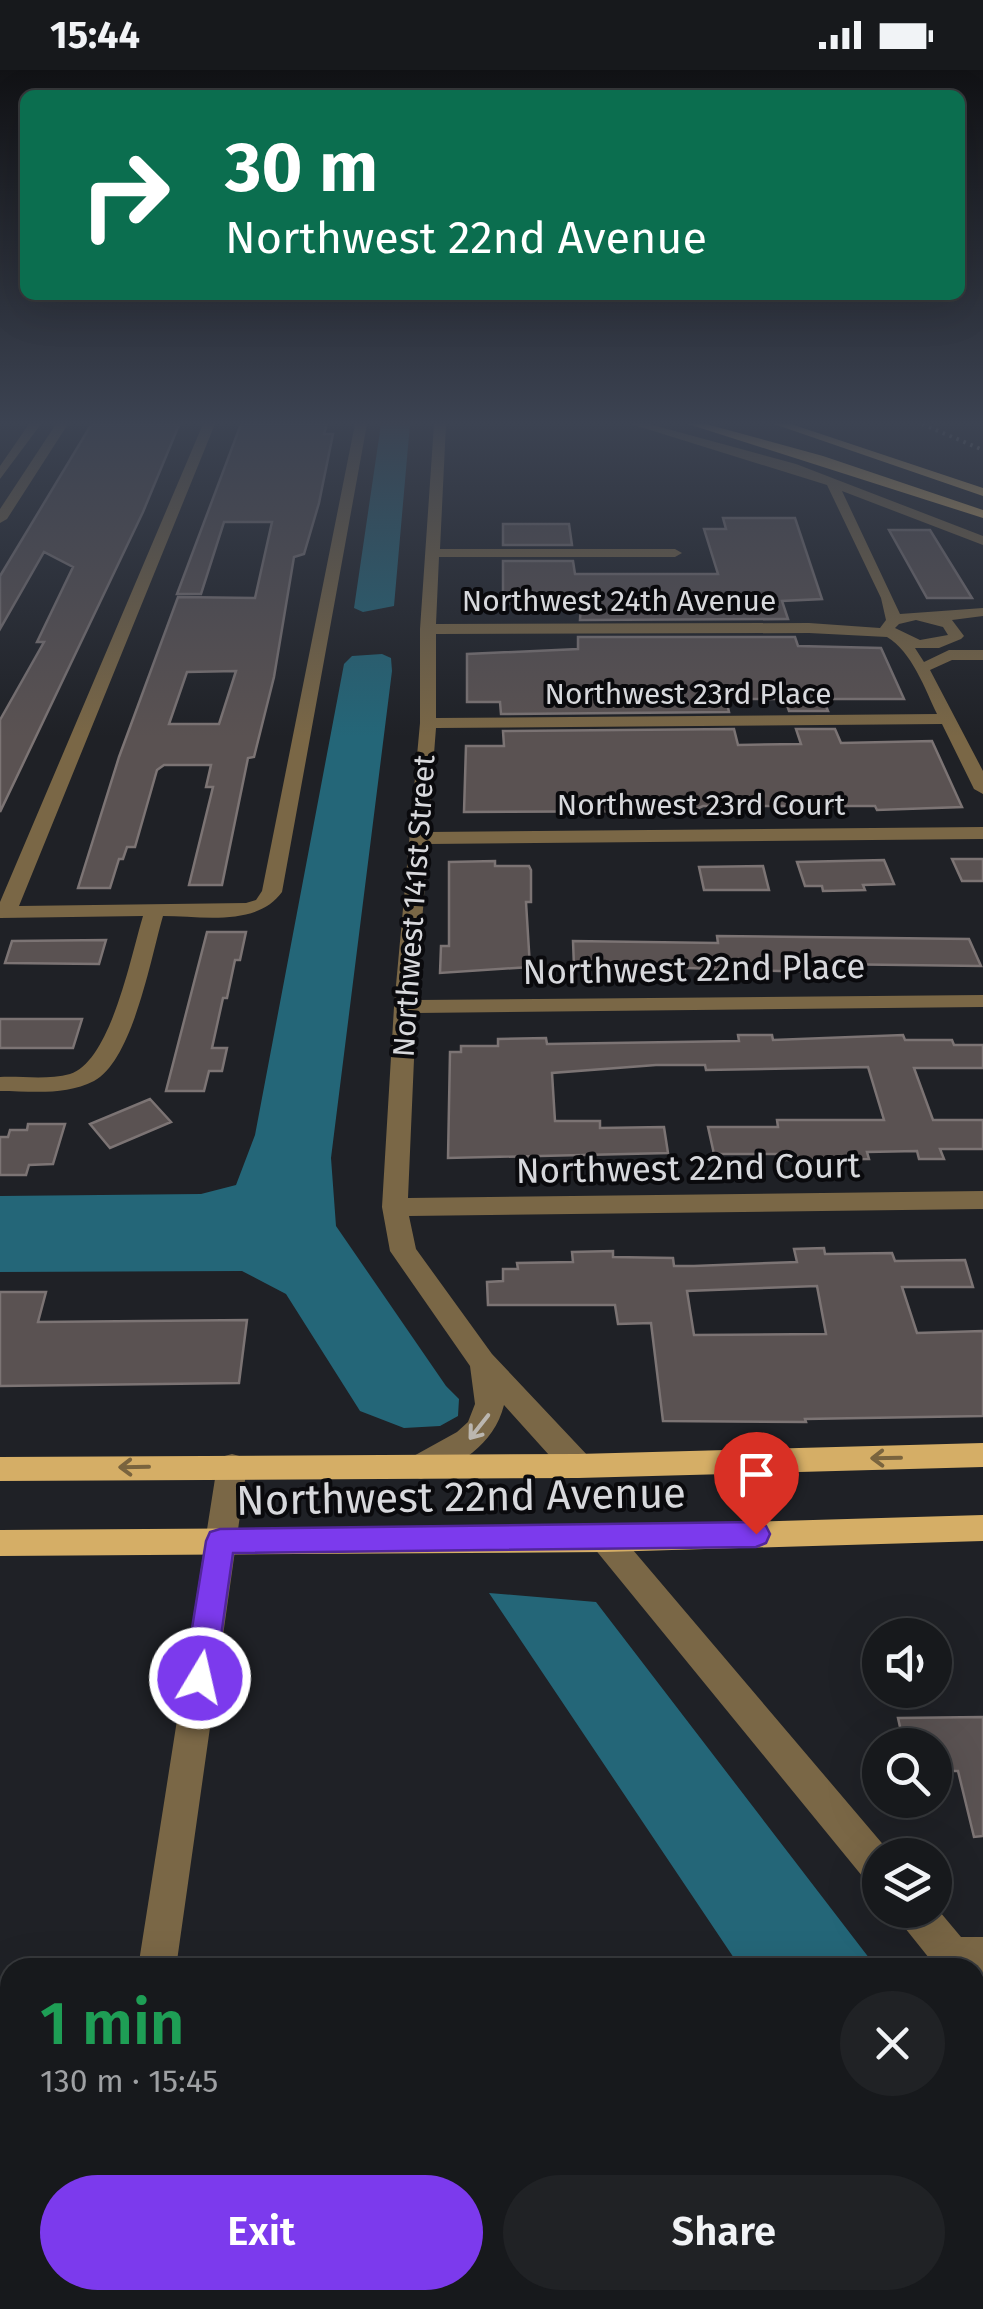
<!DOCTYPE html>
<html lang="en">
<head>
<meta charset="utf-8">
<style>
	:root { --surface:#17191c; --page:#202225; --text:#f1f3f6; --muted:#9ea0a3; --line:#36383b; --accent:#7c3aed }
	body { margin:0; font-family:"Fira Sans",sans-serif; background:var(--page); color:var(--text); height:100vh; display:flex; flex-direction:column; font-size:38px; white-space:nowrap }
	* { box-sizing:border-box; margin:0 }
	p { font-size:32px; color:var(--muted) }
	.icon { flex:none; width:55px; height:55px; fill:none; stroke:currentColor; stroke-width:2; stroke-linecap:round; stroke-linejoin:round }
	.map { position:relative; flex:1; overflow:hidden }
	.details { position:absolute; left:0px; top:1888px; width:985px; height:352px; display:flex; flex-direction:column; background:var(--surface); border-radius:30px 30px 0 0; box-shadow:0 10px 40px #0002,0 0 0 2px var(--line) }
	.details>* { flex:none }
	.guide { position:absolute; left:20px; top:20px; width:945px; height:210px; border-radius:15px; box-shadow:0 10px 40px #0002,0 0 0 2px var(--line); background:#0b6e4f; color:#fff; overflow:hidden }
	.buttons { position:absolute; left:862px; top:1548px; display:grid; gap:20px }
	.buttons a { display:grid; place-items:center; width:90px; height:90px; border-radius:50%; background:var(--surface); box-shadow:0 10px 40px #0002,0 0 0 2px var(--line); font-size:50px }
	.pin { position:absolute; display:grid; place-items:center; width:85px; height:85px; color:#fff; margin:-102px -42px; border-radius:50% 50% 50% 0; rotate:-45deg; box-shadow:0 0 10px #0007 }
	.pin .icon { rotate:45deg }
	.me { position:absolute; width:110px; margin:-55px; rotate:9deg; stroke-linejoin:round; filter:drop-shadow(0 0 8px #0008) }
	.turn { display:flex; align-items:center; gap:35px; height:210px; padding:0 40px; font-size:45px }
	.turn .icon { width:130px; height:130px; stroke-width:2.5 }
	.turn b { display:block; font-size:70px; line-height:85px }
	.round { display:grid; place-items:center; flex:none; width:105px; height:105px; border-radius:52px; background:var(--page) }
	.summary { display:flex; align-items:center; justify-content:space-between; height:170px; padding:0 40px }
	h1 { font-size:60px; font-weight:600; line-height:75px; color:#1e9e55 }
	.primary-button { display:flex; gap:20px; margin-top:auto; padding:20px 40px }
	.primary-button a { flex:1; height:115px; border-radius:60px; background:var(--accent); color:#fff; font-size:40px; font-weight:600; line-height:115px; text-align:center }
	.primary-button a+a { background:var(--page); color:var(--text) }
	.status { display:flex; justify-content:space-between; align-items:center; height:70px; padding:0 50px; background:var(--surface); direction:ltr }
	.status svg { height:28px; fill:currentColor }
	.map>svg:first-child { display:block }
	.water { fill:#246678 }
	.building { fill:#5a5252; stroke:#7c7474; stroke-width:2.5; fill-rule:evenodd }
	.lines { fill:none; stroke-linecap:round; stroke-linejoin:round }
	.minor { fill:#7a6746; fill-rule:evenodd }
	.major { fill:#d5ae66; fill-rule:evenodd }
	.rail { stroke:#949599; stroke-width:4; stroke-dasharray:2.5 5; stroke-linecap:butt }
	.oneway { stroke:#bbb6af }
	.oneway2 { stroke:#7a643e }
	.route { fill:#7c3aed; stroke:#51269a; stroke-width:2.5 }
	.labels { text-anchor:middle; stroke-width:8; stroke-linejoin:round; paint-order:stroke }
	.far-street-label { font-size:30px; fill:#d7d8dc; stroke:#0a0a0d }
	.street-label { font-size:35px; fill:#d7d8dc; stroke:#0a0a0d }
	.near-street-label { font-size:42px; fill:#d7d8dc; stroke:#0a0a0d }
</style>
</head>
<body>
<div class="status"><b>15:44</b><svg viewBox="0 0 49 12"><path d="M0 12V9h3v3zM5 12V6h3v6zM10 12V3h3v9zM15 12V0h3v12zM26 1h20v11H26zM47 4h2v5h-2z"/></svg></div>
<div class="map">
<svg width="983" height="2239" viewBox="0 0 983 2239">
	<rect width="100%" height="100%" fill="#1f2126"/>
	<path class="water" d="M 381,354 L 410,354 L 394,536 L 363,542 L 354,538 Z
		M 382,584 L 391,588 L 392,601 L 331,1088 L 336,1156 L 446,1316 L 459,1329 L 458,1346 L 440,1356 L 404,1358 L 360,1341 L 286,1224 L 242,1201 L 0,1202 L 0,1126 L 201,1124 L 236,1115 L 255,1065 L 344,594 L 352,586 Z
		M 489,1523 L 596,1532 L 876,1897 L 740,1897 Z
		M 975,2027 L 983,2038 L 983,2239 L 970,2239 L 964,2230 L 975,2230 Z"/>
	<path class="building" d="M 241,354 L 327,354 L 324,364 L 333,364 L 319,433 L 304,484 L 294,487 L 274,607 L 254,687 L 248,688 L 222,815 L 189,815 L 213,717 L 206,717 L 211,695 L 164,695 L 157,700 L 135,777 L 127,777 L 123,789 L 119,789 L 110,818 L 78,818 L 119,687 L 178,527 L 255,528 L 272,452 L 224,452 L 201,524 L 177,524 ZM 236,601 L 219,654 L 169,654 L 187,602 Z
		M 91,355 L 179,355 L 143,442 L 0,742 L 0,650 L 44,572 L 37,572 L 73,497 L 44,482 L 0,559 L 0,506 Z
		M 723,448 L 795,448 L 822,529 L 782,531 L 788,549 L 580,550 L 581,534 L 503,534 L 503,491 L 573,491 L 575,504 L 718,504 L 704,459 L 726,459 Z
		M 503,454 L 569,454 L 572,475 L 503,475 Z
		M 889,460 L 930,460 L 972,528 L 927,528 Z
		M 578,567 L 795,567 L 798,576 L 881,578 L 904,629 L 823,629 L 828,641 L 789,641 L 785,629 L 726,629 L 729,642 L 501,644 L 500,632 L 467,632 L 467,584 L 578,579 Z
		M 734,659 L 738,675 L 801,674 L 796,659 L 835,659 L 841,673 L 932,671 L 962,737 L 877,740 L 875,736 L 703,736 L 692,741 L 464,742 L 466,676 L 504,676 L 503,661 Z
		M 952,789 L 983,789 L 983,811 L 962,811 Z
		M 884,790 L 894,814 L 863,815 L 865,820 L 823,821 L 822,816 L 805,816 L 797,792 Z
		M 495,791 L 495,796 L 529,796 L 531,800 L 531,832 L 526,832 L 530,897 L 440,903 L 441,876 L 449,876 L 449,792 Z
		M 763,796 L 769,820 L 704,820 L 699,797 Z
		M 207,862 L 246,862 L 240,890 L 235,890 L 227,928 L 223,928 L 212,978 L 227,978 L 222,1001 L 209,1001 L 204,1021 L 166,1021 Z
		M 717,866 L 969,869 L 981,896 L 824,894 L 826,901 L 779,901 L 656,897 L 657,902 L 607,902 L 606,897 L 574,897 L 573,871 L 718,873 Z
		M 106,870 L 99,894 L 5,893 L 12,871 Z
		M 0,949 L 82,949 L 73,978 L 0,978 Z
		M 738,965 L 772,965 L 773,970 L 903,965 L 905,970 L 952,970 L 954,975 L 983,975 L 983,998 L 914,998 L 933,1050 L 983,1050 L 983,1079 L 940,1079 L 944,1089 L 919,1089 L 917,1081 L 867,1082 L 869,1089 L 779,1090 L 778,1084 L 714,1084 L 708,1057 L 778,1057 L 777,1050 L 884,1050 L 868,997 L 706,1000 L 705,995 L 656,995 L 552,1003 L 555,1051 L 600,1051 L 600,1058 L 664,1057 L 668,1083 L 448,1088 L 450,982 L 461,982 L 461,976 L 498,976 L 498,969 L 546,968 L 547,974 L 739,971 Z
		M 150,1029 L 171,1052 L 110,1078 L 90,1054 Z
		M 28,1054 L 65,1054 L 53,1094 L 29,1095 L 26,1105 L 0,1105 L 0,1067 L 8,1067 L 10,1060 L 27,1060 Z
		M 824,1178 L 825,1184 L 892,1183 L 895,1191 L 965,1190 L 973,1217 L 902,1217 L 917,1263 L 983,1261 L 983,1346 L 805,1349 L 806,1352 L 663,1351 L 651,1253 L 618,1254 L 615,1235 L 488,1235 L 487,1212 L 503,1211 L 503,1199 L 518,1199 L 517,1193 L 573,1192 L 572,1182 L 613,1181 L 613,1187 L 673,1188 L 674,1196 L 694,1196 L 797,1192 L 794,1179 ZM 817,1216 L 826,1264 L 694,1265 L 687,1221 Z
		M 0,1222 L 46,1222 L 38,1252 L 247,1250 L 239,1313 L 0,1316 Z
		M 983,1647 L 983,1766 L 974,1767 L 958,1701 L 935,1701 L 935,1675 L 904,1675 L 898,1648 Z"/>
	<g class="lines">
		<path class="minor" d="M 29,354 L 41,354 L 0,409 L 0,396 Z
			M 56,354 L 68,354 L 7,449 L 0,453 L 0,439 Z
			M 203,354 L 215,354 L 19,836 L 246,833 L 256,830 L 262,821 L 355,354 L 367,354 L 282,822 C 257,857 202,846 163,846 C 151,887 133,990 94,1011 C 65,1026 31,1021 0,1021 L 0,1007 C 22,1006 48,1010 70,1004 C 111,991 131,885 143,846 L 0,848 L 0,832 Z
			M 434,354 L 446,354 L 440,479 L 675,479 L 682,483 L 675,487 L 439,487 L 436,554 L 809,553 L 880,558 L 886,550 L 881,528 L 827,415 L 631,354 L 649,354 L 796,394 L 983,466 L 983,475 L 842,421 L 900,544 L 983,538 L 983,546 L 952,550 L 964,566 L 961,569 L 939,578 L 915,578 L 924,592 L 949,580 L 983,580 L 983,590 L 952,590 L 930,600 L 983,701 L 983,724 L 974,719 L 942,654 L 436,658 L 428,762 L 983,757 L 983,769 L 428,774 L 416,930 L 983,925 L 983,937 L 416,943 L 408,1128 L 983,1121 L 983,1139 L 409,1146 L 416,1179 L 492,1284 L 589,1387 L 593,1396 L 589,1405 L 578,1408 L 567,1405 L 504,1335 C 494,1375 458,1397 421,1409 L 410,1406 L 406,1397 L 410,1388 L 457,1362 L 468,1352 L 475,1334 L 470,1296 L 390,1181 L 382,1137 L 394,937 L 420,653 L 420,559 ZM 916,550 L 943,557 L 948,565 L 920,570 L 895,558 L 899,554 ZM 809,563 L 887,567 C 912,582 925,619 937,644 L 436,648 L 436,564 Z
			M 232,1384 L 243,1387 L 247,1396 L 176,1898 L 138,1898 L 217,1396 L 221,1387 Z
			M 605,1456 L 616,1460 L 892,1785 L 880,1785 L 880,1818 L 867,1812 L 594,1478 L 589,1469 L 594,1460 Z
			M 935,1836 L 961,1867 L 983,1867 L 983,1945 L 975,1941 L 975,1898 L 937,1898 L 901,1853 L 895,1840 L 935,1840 Z
			M 87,2230 L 131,2230 L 129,2239 L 85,2239 Z"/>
		<path class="major" d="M 688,354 L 706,354 L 823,386 L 983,440 L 983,448 Z
			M 774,354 L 791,354 L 983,418 L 983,426 Z
			M 983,1373 L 983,1397 L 578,1408 L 0,1411 L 0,1387 L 578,1384 Z
			M 983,1445 L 983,1471 L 605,1482 L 0,1486 L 0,1460 L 605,1456 Z"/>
		<path class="rail" d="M 922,354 L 983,380"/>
	</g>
	<defs><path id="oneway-shaft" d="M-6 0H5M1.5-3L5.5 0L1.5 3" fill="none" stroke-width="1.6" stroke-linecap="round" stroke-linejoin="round" transform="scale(2.5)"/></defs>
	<use class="oneway" href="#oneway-shaft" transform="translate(479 1357) rotate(128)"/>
	<g class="oneway2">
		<use href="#oneway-shaft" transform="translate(886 1388) rotate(179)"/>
		<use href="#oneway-shaft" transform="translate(134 1397) rotate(179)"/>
	</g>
	<linearGradient id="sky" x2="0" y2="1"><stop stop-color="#111215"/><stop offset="0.53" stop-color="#3c4352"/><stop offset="1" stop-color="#3c4352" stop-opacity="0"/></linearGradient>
	<rect width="983" height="667" fill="url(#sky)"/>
	<path class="route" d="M 756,1452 L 766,1456 L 770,1464 L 766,1473 L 756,1477 L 233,1483 L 215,1608 L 211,1617 L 200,1622 L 189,1617 L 184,1608 L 206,1471 L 210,1462 L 220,1459 Z"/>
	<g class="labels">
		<g class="far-street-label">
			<text x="619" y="541">Northwest 24th Avenue</text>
			<text x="688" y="634">Northwest 23rd Place</text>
			<text x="701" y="745">Northwest 23rd Court</text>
			<text transform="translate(414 836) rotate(-86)" y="10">Northwest 141st Street</text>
		</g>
		<g class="street-label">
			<text transform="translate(694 899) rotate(-1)" y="12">Northwest 22nd Place</text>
			<text transform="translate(688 1098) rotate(-1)" y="12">Northwest 22nd Court</text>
		</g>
		<g class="near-street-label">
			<text transform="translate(461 1426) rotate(-1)" y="15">Northwest 22nd Avenue</text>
		</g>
	</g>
</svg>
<div class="buttons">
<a><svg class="icon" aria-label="sound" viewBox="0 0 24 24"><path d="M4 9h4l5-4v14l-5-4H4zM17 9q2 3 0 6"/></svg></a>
<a><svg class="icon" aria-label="search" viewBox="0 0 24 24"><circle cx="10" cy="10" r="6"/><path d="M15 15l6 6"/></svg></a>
<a><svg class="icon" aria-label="layers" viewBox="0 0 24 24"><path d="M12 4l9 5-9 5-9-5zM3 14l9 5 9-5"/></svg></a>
</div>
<div class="pin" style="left:756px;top:1464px;background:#d93025"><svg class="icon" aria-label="arrive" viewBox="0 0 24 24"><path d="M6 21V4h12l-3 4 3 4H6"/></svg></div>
<svg class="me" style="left:200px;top:1608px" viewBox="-20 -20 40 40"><circle r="17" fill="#7c3aed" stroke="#fff" stroke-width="3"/><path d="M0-11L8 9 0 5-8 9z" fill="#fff"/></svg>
<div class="guide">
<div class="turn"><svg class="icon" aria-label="right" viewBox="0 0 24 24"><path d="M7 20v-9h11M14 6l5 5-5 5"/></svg><div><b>30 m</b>Northwest 22nd Avenue</div></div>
</div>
<section class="details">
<div class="summary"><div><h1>1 min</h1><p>130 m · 15:45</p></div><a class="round"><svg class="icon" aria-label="close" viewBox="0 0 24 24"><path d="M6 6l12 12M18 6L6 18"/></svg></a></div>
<div class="primary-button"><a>Exit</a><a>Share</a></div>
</section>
</div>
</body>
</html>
